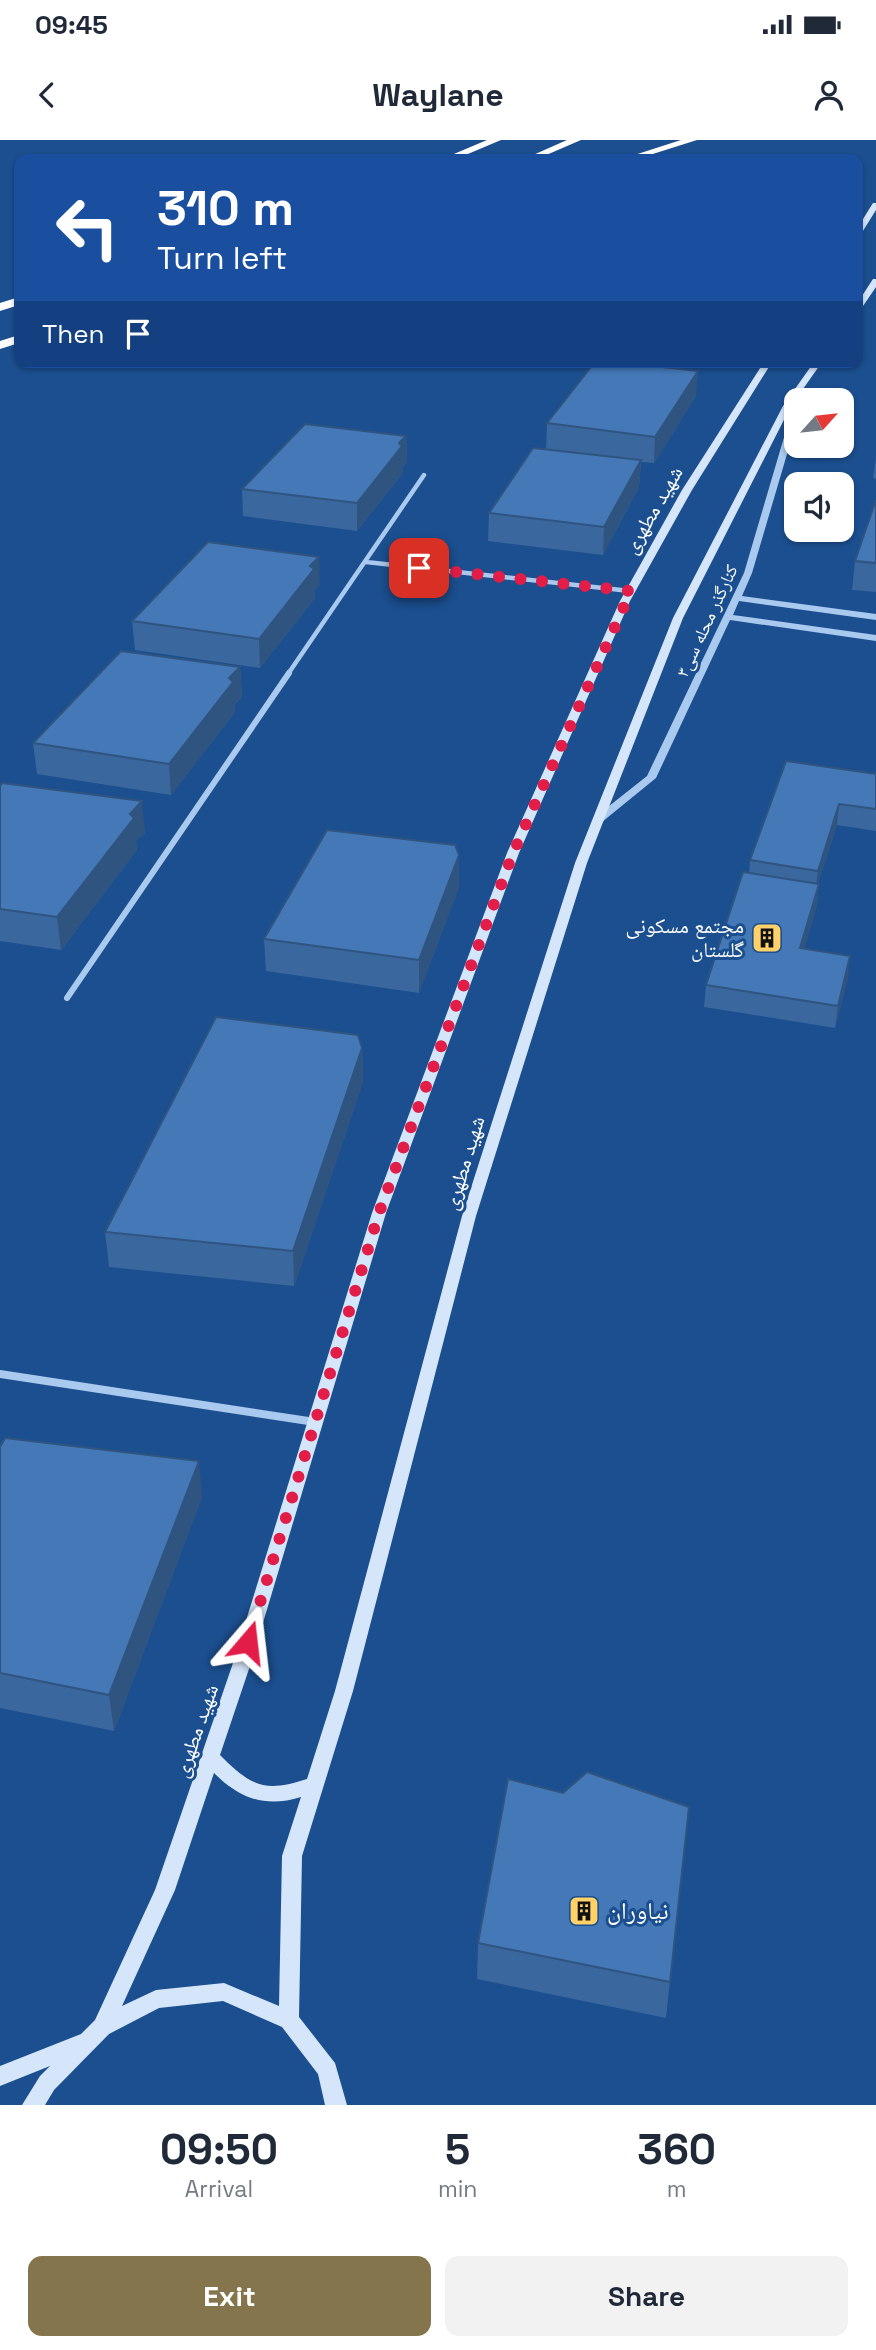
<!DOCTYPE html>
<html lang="en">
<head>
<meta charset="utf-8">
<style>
	:root { --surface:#fff; --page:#f2f2f3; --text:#1f2937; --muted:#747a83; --accent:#84754c }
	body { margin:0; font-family:"Space Grotesk","Noto Naskh Arabic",sans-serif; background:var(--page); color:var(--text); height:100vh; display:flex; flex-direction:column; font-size:26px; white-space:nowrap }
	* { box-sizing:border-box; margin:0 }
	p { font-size:23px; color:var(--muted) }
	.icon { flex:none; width:38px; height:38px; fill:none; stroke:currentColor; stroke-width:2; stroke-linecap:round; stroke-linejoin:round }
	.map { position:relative; height:1965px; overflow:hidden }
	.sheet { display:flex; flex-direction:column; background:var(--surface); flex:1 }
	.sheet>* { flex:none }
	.hud { position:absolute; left:14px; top:14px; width:849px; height:214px; border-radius:14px; box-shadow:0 2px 5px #0004; background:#1a4fa0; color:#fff; overflow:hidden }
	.needle { width:46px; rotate:63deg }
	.fabs { position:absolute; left:784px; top:248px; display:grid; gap:14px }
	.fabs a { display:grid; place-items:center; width:70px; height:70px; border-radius:14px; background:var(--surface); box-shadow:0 2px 5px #0004; font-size:35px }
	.pin { position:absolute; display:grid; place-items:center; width:60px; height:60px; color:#fff; margin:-30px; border-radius:14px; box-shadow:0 4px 10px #0006 }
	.me { position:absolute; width:77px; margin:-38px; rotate:17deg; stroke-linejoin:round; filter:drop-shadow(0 0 5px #0008) }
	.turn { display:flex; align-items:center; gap:24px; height:147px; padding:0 28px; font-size:32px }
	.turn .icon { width:91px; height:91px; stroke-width:2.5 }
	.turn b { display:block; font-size:49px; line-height:60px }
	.then { display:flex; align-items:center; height:66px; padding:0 28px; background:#0003; gap:14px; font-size:26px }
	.eta { display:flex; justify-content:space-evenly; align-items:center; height:119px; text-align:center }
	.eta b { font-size:42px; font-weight:800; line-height:49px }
	.primary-button { display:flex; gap:14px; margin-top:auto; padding:14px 28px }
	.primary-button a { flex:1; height:80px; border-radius:14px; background:var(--accent); color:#fff; font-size:28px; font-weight:800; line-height:80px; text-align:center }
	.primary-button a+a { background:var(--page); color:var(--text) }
	.status { display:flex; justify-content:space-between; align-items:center; height:49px; padding:0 35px; background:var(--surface); direction:ltr }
	.status svg { height:19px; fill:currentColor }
	header { display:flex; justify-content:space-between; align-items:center; height:91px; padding:0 28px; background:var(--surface); font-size:32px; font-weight:800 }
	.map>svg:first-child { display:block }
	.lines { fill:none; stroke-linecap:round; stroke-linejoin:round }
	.minor-far2 { stroke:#a9c9ee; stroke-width:4.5 }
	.minor-far1 { stroke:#a9c9ee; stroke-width:6 }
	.minor { stroke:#a9c9ee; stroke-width:8 }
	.tertiary { fill:#a9c9ee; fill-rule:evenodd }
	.secondary { fill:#d6e6fa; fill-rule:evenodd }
	.motorway { fill:#fff; fill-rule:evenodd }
	.wall { fill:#3a679d }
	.shaded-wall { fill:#305480 }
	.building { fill:#4478b7; stroke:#305480; stroke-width:2 }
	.route { stroke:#e11d48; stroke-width:12; stroke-dasharray:0 21.6 }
	.labels { text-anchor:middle; stroke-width:6; stroke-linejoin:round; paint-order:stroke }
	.far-street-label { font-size:18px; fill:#fff; stroke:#1b4f8f }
	.street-label { font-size:21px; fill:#fff; stroke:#1b4f8f }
	.poi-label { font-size:21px; fill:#fff; stroke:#1b4f8f; text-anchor:end }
	.near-poi-label { font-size:24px; fill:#fff; stroke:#1b4f8f; text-anchor:start }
</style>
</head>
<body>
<div class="status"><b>09:45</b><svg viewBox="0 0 49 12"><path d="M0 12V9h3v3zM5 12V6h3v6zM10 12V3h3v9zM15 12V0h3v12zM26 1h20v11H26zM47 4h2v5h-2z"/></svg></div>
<header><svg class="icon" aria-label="back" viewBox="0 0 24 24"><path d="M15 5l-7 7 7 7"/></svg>Waylane<svg class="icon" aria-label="person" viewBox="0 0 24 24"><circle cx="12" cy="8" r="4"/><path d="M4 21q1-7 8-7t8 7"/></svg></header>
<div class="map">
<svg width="876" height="1965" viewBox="0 0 876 1965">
	<rect width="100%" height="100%" fill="#1b4f8f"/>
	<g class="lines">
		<path class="minor-far2" d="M 366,422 L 630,451
			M 288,534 L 424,335"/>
		<path class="minor-far1" d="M 67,858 L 289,533"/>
		<path class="minor" d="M 0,1234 L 315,1282"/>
		<path class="tertiary" d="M 784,264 L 791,266 L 795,287 L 752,433 L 742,456 L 876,474 L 876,480 L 739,461 L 733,475 L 876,495 L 876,501 L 730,480 L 656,638 L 602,682 L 594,682 L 594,678 L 647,636 L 744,433 L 787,287 Z"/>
		<path class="secondary" d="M 873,63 L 876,63 L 876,70 L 861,94 L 858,94 L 858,87 Z
			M 873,139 L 876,139 L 876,147 L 861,169 L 858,169 L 858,162 Z
			M 764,222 L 772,222 L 692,350 L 630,461 L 519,713 L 386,1073 L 250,1526 L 220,1615 C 251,1646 264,1653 307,1639 L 335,1551 L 462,1076 L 575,723 L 673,478 L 783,266 L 814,222 L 822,222 L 791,266 L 683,478 L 587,723 L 476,1076 L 353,1551 L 302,1716 L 299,1877 L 335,1923 L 347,1965 L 325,1965 L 318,1934 L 282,1887 L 223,1861 L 159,1868 L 109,1894 L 54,1950 L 45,1965 L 22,1965 L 40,1936 L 50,1926 L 0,1946 L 0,1926 L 81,1894 L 95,1880 L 155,1750 L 232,1526 L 372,1073 L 507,713 L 620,461 L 682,350 ZM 214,1633 C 240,1659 266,1668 301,1657 L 282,1716 L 279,1866 L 224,1843 L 156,1850 L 122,1866 L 175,1750 Z"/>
		<path class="motorway" d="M 487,0 L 501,0 L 456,19 L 442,19 Z
			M 567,0 L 581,0 L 537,19 L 524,19 Z
			M 681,0 L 697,0 L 637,19 L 622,19 Z
			M 19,157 L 19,165 L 0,171 L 0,163 Z
			M 19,195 L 19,203 L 0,209 L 0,201 Z"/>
	</g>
	<path class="wall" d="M 696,256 L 654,323 L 641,322 L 639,347 L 603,415 L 488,401 L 489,373 L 546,310 L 547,283 Z
		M 406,296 L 407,323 L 403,327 L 403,333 L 357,391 L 243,376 L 242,349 Z
		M 876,317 L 876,339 L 873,338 Z
		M 876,360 L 876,452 L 852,450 L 855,421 Z
		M 320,445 L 314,450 L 315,458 L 260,528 L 135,510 L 132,481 Z
		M 240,527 L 242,557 L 235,564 L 235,572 L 171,655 L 37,634 L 33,603 Z
		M 876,634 L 876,691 L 837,685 L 818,743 L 817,765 L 804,809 L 848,838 L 835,888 L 704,867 L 706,845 L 749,733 L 750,720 Z
		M 0,646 L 145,693 L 136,701 L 137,710 L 61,810 L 0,801 Z
		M 459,747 L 419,853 L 266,831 L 264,799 Z
		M 362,908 L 363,942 L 294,1146 L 109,1127 L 105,1092 Z
		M 0,1307 L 202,1357 L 114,1591 L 0,1568 Z
		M 563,1653 L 689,1667 L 666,1878 L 477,1839 L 478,1803 Z"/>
	<path class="shaded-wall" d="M 698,231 L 696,256 L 654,323 L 655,297 Z
		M 406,296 L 407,323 L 403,327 L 403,333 L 357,391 L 357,363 L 399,303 Z
		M 641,320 L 639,347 L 603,415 L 604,387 Z
		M 319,417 L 320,445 L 314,450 L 315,458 L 260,528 L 259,499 L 310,426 Z
		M 240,527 L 242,557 L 235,564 L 235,572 L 171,655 L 169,624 L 229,538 Z
		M 142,661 L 145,693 L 136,701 L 137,710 L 61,810 L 57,777 L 130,674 Z
		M 839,664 L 837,685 L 815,752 L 818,731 Z
		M 459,715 L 459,747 L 419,853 L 419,820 Z
		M 819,744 L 817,765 L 798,830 L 800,808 Z
		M 850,816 L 848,838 L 835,888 L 838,866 Z
		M 362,908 L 363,942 L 294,1146 L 293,1111 Z
		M 199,1321 L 202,1357 L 114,1591 L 109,1555 Z"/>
	<path class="building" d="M 595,222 L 616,222 L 698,231 L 655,297 L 547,283 Z
		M 305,284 L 406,296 L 399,303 L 402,306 L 357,363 L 242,349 Z
		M 533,308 L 641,320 L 604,387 L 489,373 Z
		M 876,360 L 876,423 L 855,421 Z
		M 208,402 L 319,417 L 310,426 L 314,429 L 259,499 L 132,481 Z
		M 121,511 L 240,527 L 229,538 L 233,542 L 169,624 L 33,603 Z
		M 786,621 L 876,634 L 876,669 L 839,664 L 818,731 L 750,720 Z
		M 2,643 L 142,661 L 130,674 L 134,678 L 57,777 L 0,769 L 0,646 Z
		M 327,690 L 455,705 L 459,715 L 419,820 L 264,799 Z
		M 743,732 L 819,744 L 800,808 L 850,816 L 838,866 L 706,845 Z
		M 216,877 L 358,895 L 362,908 L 293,1111 L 105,1092 Z
		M 5,1298 L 199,1321 L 109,1555 L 0,1533 L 0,1307 Z
		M 587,1632 L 689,1667 L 670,1842 L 478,1803 L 508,1639 L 563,1653 Z"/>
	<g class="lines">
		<path class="route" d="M 248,1502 L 379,1073 L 513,713 L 631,451 L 419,428"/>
	</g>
	<defs>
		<g id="building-square" transform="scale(1.575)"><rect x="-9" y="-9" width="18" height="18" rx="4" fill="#ffd166" stroke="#1b4f8f"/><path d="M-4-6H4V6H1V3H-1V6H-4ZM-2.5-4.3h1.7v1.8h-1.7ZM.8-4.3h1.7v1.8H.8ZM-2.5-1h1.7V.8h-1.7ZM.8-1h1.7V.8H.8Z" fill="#111"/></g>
	</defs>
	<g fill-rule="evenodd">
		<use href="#building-square" x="767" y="798"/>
		<use href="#building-square" x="584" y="1771"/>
	</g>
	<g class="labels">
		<g class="far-street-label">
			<text transform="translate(707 481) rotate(-65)" y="6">کنارگذر محله سی۳</text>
		</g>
		<g class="street-label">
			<text transform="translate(653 370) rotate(-60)" y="7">شهید مطهری</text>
			<text transform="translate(464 1023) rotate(-73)" y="7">شهید مطهری</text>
			<text transform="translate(196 1591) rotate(-71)" y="7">شهید مطهری</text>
		</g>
		<g class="poi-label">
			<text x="744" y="793">مجتمع مسکونی<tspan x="744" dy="24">گلستان</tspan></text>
		</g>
		<g class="near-poi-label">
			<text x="607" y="1779">نیاوران</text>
		</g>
	</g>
</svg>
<div class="fabs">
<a><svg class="needle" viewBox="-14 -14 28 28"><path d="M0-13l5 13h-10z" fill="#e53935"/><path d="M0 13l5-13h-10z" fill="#747a83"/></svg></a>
<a><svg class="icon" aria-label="sound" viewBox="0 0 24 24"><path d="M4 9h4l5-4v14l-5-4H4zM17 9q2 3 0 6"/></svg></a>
</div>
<div class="pin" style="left:419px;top:428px;background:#d93025"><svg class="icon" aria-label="arrive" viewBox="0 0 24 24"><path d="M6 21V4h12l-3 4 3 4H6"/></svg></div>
<svg class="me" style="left:248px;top:1502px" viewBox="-20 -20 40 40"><path d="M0-17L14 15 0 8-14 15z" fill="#e11d48" stroke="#fff" stroke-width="4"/></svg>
<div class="hud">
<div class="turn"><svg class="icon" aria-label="left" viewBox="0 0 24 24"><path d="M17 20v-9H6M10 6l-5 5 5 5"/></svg><div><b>310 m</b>Turn left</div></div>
<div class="then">Then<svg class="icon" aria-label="arrive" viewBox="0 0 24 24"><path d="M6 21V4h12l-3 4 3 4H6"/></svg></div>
</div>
</div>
<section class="sheet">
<div class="eta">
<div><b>09:50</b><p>Arrival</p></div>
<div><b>5</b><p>min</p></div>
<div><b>360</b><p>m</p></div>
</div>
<div class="primary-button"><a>Exit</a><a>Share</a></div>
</section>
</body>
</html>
